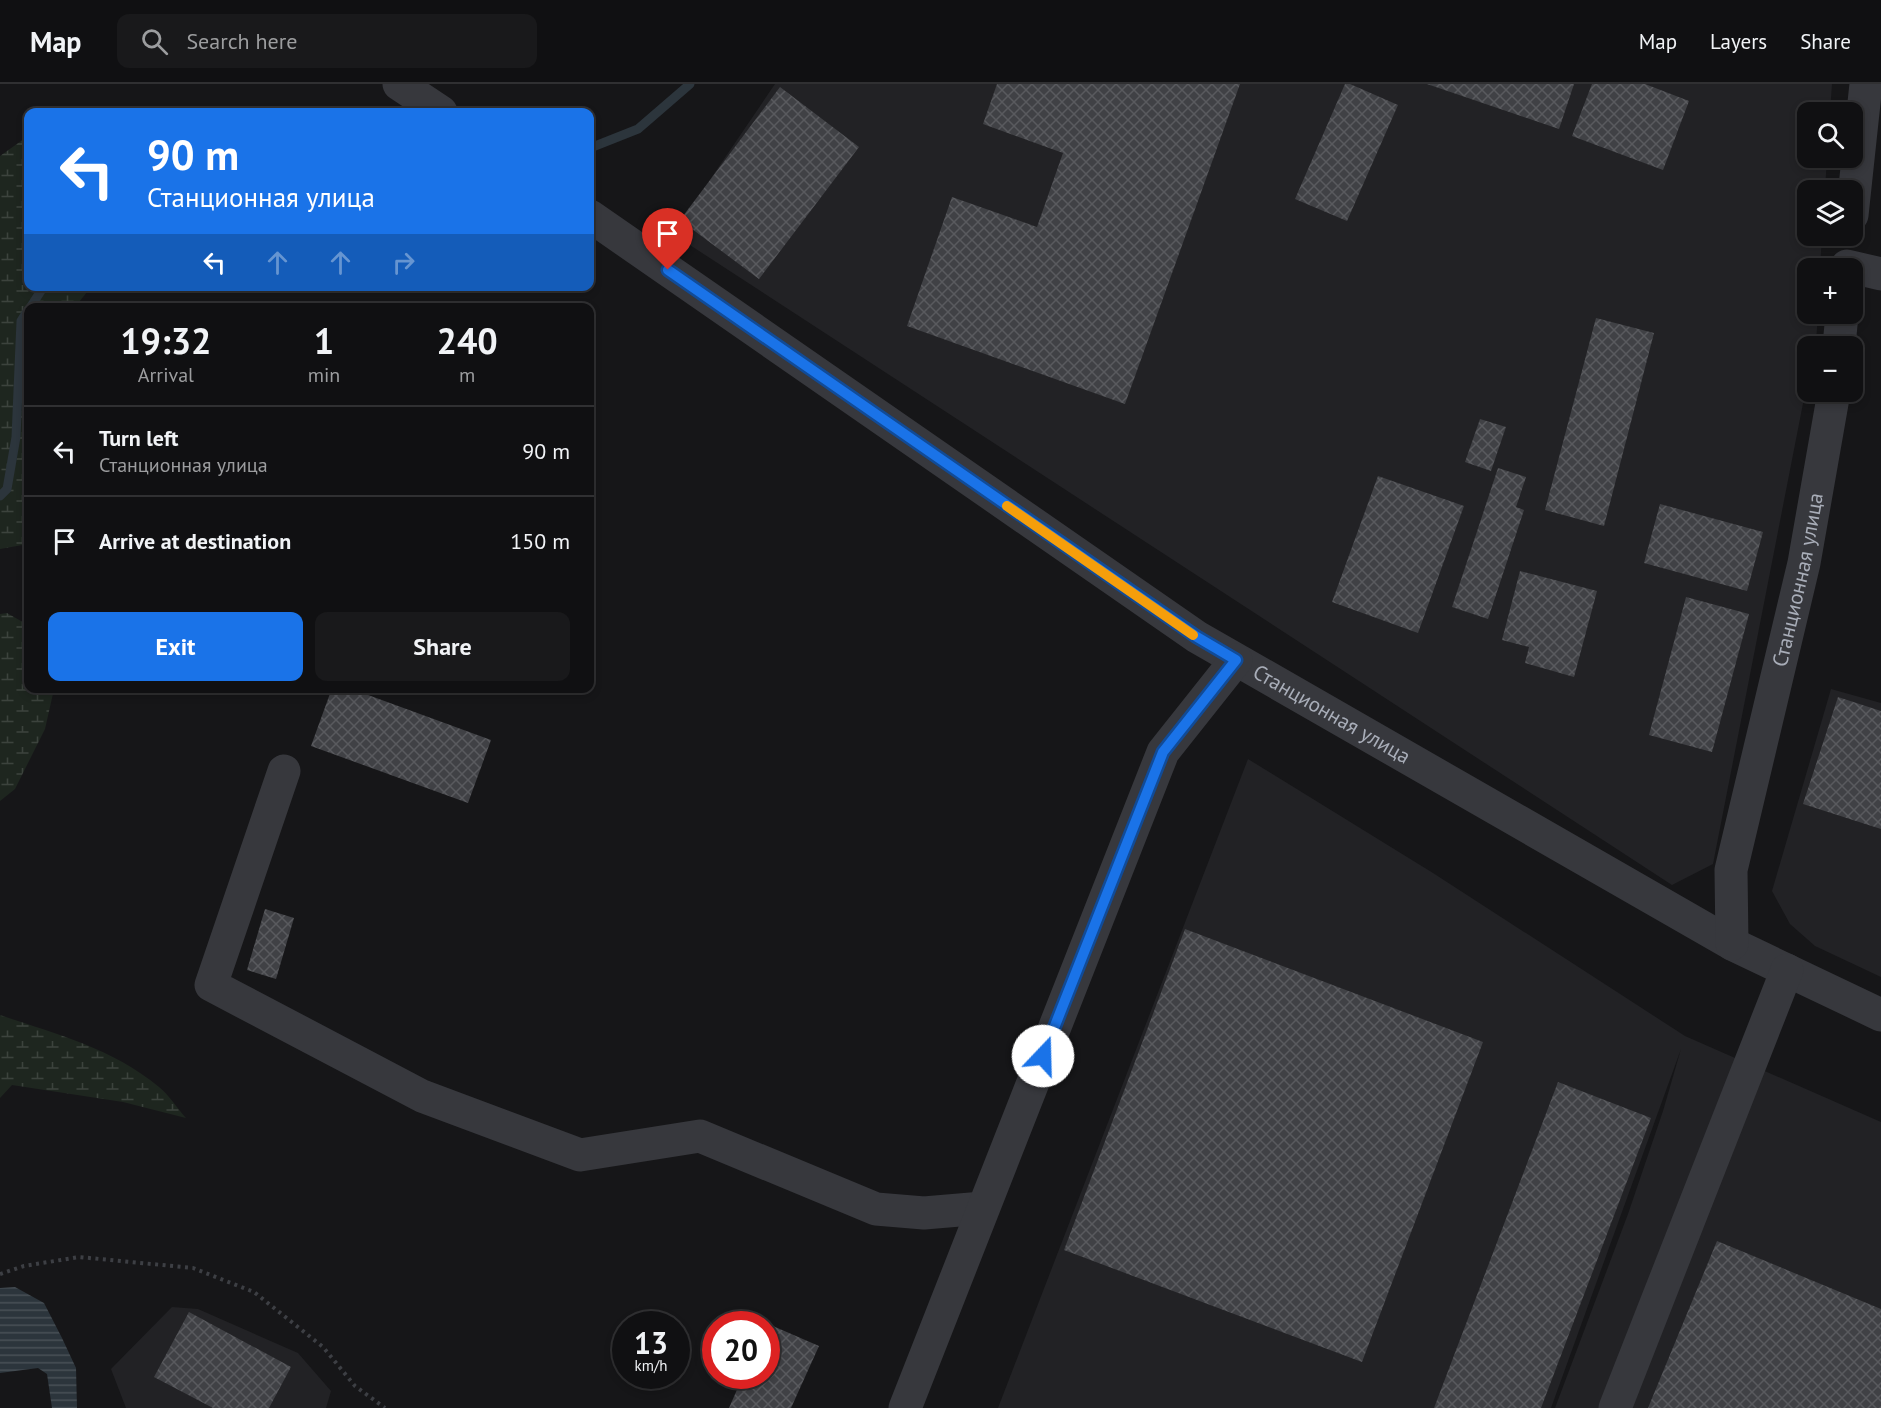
<!DOCTYPE html>
<html lang="en">
<head>
<meta charset="utf-8">
<style>
	:root { --surface:#101012; --page:#19191b; --text:#f1f3f6; --muted:#9c9d9f; --line:#303032; --accent:#1a73e8 }
	body { margin:0; font-family:"PT Sans",sans-serif; background:var(--page); color:var(--text); height:100vh; display:flex; flex-direction:column; font-size:22px; white-space:nowrap }
	* { box-sizing:border-box; margin:0 }
	p { font-size:20px; color:var(--muted) }
	.icon { flex:none; width:33px; height:33px; fill:none; stroke:currentColor; stroke-width:2; stroke-linecap:round; stroke-linejoin:round }
	.map { position:relative; flex:1; overflow:hidden }
	.sheet { position:absolute; left:24px; top:219px; width:570px; height:390px; display:flex; flex-direction:column; background:var(--surface); border-radius:12px; box-shadow:0 3px 9px #0003,0 0 0 2px var(--line) }
	.sheet>* { flex:none }
	.top-card { position:absolute; left:24px; top:24px; width:570px; height:183px; border-radius:12px; box-shadow:0 3px 9px #0003,0 0 0 2px var(--line); background:#1a73e8; color:#fff; overflow:hidden }
	.controls { position:absolute; left:1797px; top:18px; display:grid; gap:12px }
	.controls a { display:grid; place-items:center; width:66px; height:66px; border-radius:12px; background:var(--surface); box-shadow:0 3px 9px #0003,0 0 0 2px var(--line); font-size:30px }
	.speed { position:absolute; left:612px; top:1227px; display:flex; gap:12px; font-size:30px; font-weight:700; text-align:center }
	.speed>* { display:grid; place-content:center; width:78px; height:78px; border-radius:50%; background:var(--surface); box-shadow:0 3px 9px #0003,0 0 0 2px var(--line); line-height:1 }
	.speed small { font-size:15px; font-weight:400 }
	.speed .limit { border:9px solid #d22; background:#fff; color:#111 }
	.pin { position:absolute; display:grid; place-items:center; width:51px; height:51px; color:#fff; margin:-62px -26px; border-radius:50% 50% 50% 0; rotate:-45deg; box-shadow:0 0 6px #0007 }
	.pin .icon { rotate:45deg }
	.me { position:absolute; width:66px; margin:-33px; rotate:21deg; stroke-linejoin:round; filter:drop-shadow(0 0 4px #0008) }
	.turn { display:flex; align-items:center; gap:21px; height:126px; padding:0 24px; font-size:27px }
	.turn .icon { width:78px; height:78px; stroke-width:2.5 }
	.turn b { display:block; font-size:42px; line-height:51px }
	.lanes { display:flex; align-items:center; height:57px; padding:0 24px; background:#0003; justify-content:center; gap:30px; direction:ltr }
	.lanes .off { opacity:.35 }
	.eta { display:flex; justify-content:space-evenly; align-items:center; height:102px; text-align:center }
	.eta b { font-size:36px; font-weight:700; line-height:42px }
	.primary-button { display:flex; gap:12px; margin-top:auto; padding:12px 24px }
	.primary-button a { flex:1; height:69px; border-radius:12px; background:var(--accent); color:#fff; font-size:24px; font-weight:700; line-height:69px; text-align:center }
	.primary-button a+a { background:var(--page); color:var(--text) }
	ul { padding:0; list-style:none }
	li { display:flex; align-items:center; gap:18px; height:90px; padding:0 24px; border-top:2px solid var(--line) }
	li div { flex:1 }
	li b { display:block; font-size:22px }
	li em { font-style:normal }
	header { display:flex; align-items:center; gap:36px; box-sizing:border-box; height:84px; padding:0 30px; background:var(--surface); border-bottom:2px solid var(--line) }
	header strong { font-size:28px }
	nav { display:flex; gap:33px; margin-inline-start:auto; font-size:21px }
	.search { width:420px; height:54px; background:var(--page); display:flex; align-items:center; gap:15px; box-sizing:border-box; padding:0 21px; border-radius:12px; color:var(--muted); font-size:22px }
	.map>svg:first-child { display:block }
	.built { fill:#222225 }
	.wetland { fill:url(#wetland-marsh) }
	.water { fill:url(#water-rules) }
	.lines { fill:none; stroke-linecap:round; stroke-linejoin:round }
	.stream { stroke:#2c353c; stroke-width:9 }
	.building { fill:url(#building-cross-hatch) }
	.path { stroke:#3d3f44; stroke-width:4; stroke-dasharray:3 4.5; stroke-linecap:butt }
	.minor { stroke:#37383d; stroke-width:33 }
	.route-casing { stroke:#114b97; stroke-width:15 }
	.route { stroke:#1a73e8; stroke-width:10 }
	.slow { stroke:#f59e0b; stroke-width:10 }
	.labels { text-anchor:middle; stroke-width:4.5; stroke-linejoin:round; paint-order:stroke }
	.street-label { font-size:21px; fill:#a8adb8; stroke:#111113 }
</style>
</head>
<body>
<header>
<strong>Map</strong>
<div class="search"><svg class="icon" aria-label="search" viewBox="0 0 24 24"><circle cx="10" cy="10" r="6"/><path d="M15 15l6 6"/></svg>Search here</div>
<nav><a>Map</a><a>Layers</a><a>Share</a></nav>
</header>
<div class="map">
<svg width="1881" height="1324" viewBox="0 0 1881 1324">
	<defs>
		<pattern id="wetland-marsh" width="20" height="14" patternUnits="userSpaceOnUse" patternTransform="scale(1.5)"><rect width="20" height="14" fill="#1e261f"/><path d="M1 5h8M5 5V1M11 12h8M15 12V8" fill="none" stroke="#3c433d"/></pattern>
		<pattern id="water-rules" width="6" height="5" patternUnits="userSpaceOnUse" patternTransform="scale(1.5)"><rect width="6" height="5" fill="#2c353c"/><path d="M0 2.5h6" fill="none" stroke="#485056"/></pattern>
		<pattern id="building-cross-hatch" width="8" height="8" patternUnits="userSpaceOnUse" patternTransform="scale(1.5)"><rect width="8" height="8" fill="#404145"/><path d="M0 0l8 8M0 8l8-8" fill="none" stroke="#595a5e"/></pattern>
	</defs>
	<rect width="100%" height="100%" fill="#161618"/>
	<path class="built" d="M 775,0 L 1832,0 L 1830,28 L 1808,28 L 1808,74 L 1827,74 L 1825,106 L 1808,106 L 1808,152 L 1822,152 L 1820,184 L 1808,184 L 1808,230 L 1818,230 L 1816,258 L 1815,262 L 1808,262 L 1807,299 L 1713,780 L 1672,801 L 673,150 Z
		M 1831,605 L 1881,619 L 1881,893 L 1815,862 L 1790,840 L 1772,807 Z
		M 1248,675 L 1433,789 L 1685,952 L 1881,1038 L 1881,1324 L 1555,1324 L 1628,1130 L 1663,1027 L 1681,965 L 1551,1324 L 998,1324 Z
		M 172,1223 L 198,1225 L 298,1269 L 331,1307 L 326,1324 L 126,1324 L 111,1285 Z"/>
	<path class="wetland" d="M 28,52 L 28,202 L 91,203 L 75,223 L 28,224 L 28,460 L 0,465 L 0,72 Z
		M 7,529 L 28,541 L 28,604 L 54,605 L 45,645 L 15,705 L 0,717 L 0,530 Z
		M 0,931 C 56,950 112,964 159,1003 C 169,1011 177,1024 186,1034 L 123,1018 L 12,1001 L 0,1014 Z"/>
	<path class="water" d="M 15,1203 L 44,1219 L 62,1254 L 76,1284 L 77,1324 L 52,1324 L 47,1290 L 38,1284 L 0,1289 L 0,1204 Z"/>
	<g class="lines">
		<path class="stream" d="M 590,64 L 638,45 L 690,0
			M 30,224 L 44,202
			M 0,412 L 7,405 L 16,353 L 21,237 L 28,226"/>
	</g>
	<path class="building" d="M 997,0 L 1240,0 L 1125,320 L 907,242 L 952,113 L 1037,143 L 1063,69 L 983,40 Z
		M 1345,0 L 1350,0 L 1398,21 L 1347,137 L 1295,115 Z
		M 1427,0 L 1574,0 L 1559,45 Z
		M 1592,0 L 1645,0 L 1689,17 L 1663,86 L 1572,52 Z
		M 780,3 L 859,63 L 759,195 L 680,136 Z
		M 1596,234 L 1654,249 L 1604,442 L 1545,426 Z
		M 1480,335 L 1506,343 L 1491,387 L 1465,378 Z
		M 1498,384 L 1526,393 L 1516,423 L 1524,426 L 1488,535 L 1452,523 Z
		M 1378,392 L 1464,422 L 1418,549 L 1332,518 Z
		M 1660,420 L 1763,448 L 1747,507 L 1644,479 Z
		M 1520,487 L 1597,507 L 1574,593 L 1525,579 L 1529,563 L 1502,556 Z
		M 1686,513 L 1749,530 L 1712,668 L 1649,651 Z
		M 332,604 L 349,604 L 491,656 L 468,719 L 311,662 Z
		M 1838,613 L 1881,627 L 1881,745 L 1803,720 Z
		M 265,825 L 294,834 L 276,895 L 247,886 Z
		M 1185,845 L 1483,958 L 1362,1278 L 1064,1166 Z
		M 1558,998 L 1651,1034 L 1541,1324 L 1434,1324 Z
		M 1717,1157 L 1881,1225 L 1881,1324 L 1648,1324 Z
		M 189,1228 L 291,1283 L 269,1324 L 213,1324 L 154,1293 Z
		M 766,1239 L 819,1262 L 791,1324 L 729,1324 L 743,1292 L 766,1292 Z"/>
	<g class="lines">
		<path class="path" d="M 0,1190 L 24,1182 L 79,1173 L 193,1184 L 254,1208 L 323,1263 L 355,1302 L 385,1324"/>
		<g class="minor">
			<path d="M 399,0 L 441,28"/>
			<path d="M 1852,131 L 1866,0"/>
			<path id="s1" d="M 590,132 L 1197,553 L 1732,860 L 1881,931"/>
			<path d="M 1847,182 L 1881,190"/>
			<path d="M 1839,262 L 1842,230"/>
			<path d="M 284,687 L 211,901 L 422,1012 L 580,1071 L 700,1052 L 876,1125 L 924,1129 L 983,1124"/>
			<path id="s2" d="M 1732,860 L 1731,786 L 1804,479 L 1834,308"/>
			<path d="M 905,1324 L 1163,668 L 1236,576"/>
			<path d="M 1615,1324 L 1787,886"/>
		</g>
	</g>
	<g class="lines">
		<g class="route-casing">
			<path id="route" d="M 668,186 L 1197,553 L 1236,576 L 1163,668 L 1043,972"/>
		</g>
		<use href="#route" class="route"/>
		<path class="slow" d="M 1007,422 L 1193,551"/>
	</g>
	<g class="labels">
		<g class="street-label">
			<text dy="7" stroke="none"><textPath href="#s2" startOffset="372">Станционная улица</textPath></text>
			<text dy="7" stroke="none"><textPath href="#s1" startOffset="894">Станционная улица</textPath></text>
		</g>
	</g>
</svg>
<div class="controls">
<a><svg class="icon" aria-label="search" viewBox="0 0 24 24"><circle cx="10" cy="10" r="6"/><path d="M15 15l6 6"/></svg></a>
<a><svg class="icon" aria-label="layers" viewBox="0 0 24 24"><path d="M12 4l9 5-9 5-9-5zM3 14l9 5 9-5"/></svg></a>
<a>+</a>
<a>−</a>
</div>
<div class="speed"><div>13<small>km/h</small></div><div class="limit">20</div></div>
<div class="pin" style="left:668px;top:186px;background:#d93025"><svg class="icon" aria-label="arrive" viewBox="0 0 24 24"><path d="M6 21V4h12l-3 4 3 4H6"/></svg></div>
<svg class="me" style="left:1043px;top:972px" viewBox="-20 -20 40 40"><circle r="19" fill="#fff"/><path d="M0-13L10 11 0 6-10 11z" fill="#1a73e8"/></svg>
<div class="top-card">
<div class="turn"><svg class="icon" aria-label="left" viewBox="0 0 24 24"><path d="M17 20v-9H6M10 6l-5 5 5 5"/></svg><div><b>90 m</b>Станционная улица</div></div>
<div class="lanes"><svg class="icon" aria-label="left" viewBox="0 0 24 24"><path d="M17 20v-9H6M10 6l-5 5 5 5"/></svg><svg class="icon off" aria-label="ahead" viewBox="0 0 24 24"><path d="M12 20V5M6 11l6-6 6 6"/></svg><svg class="icon off" aria-label="ahead" viewBox="0 0 24 24"><path d="M12 20V5M6 11l6-6 6 6"/></svg><svg class="icon off" aria-label="right" viewBox="0 0 24 24"><path d="M7 20v-9h11M14 6l5 5-5 5"/></svg></div>
</div>
<section class="sheet">
<div class="eta">
<div><b>19:32</b><p>Arrival</p></div>
<div><b>1</b><p>min</p></div>
<div><b>240</b><p>m</p></div>
</div>
<ul>
<li><svg class="icon" aria-label="left" viewBox="0 0 24 24"><path d="M17 20v-9H6M10 6l-5 5 5 5"/></svg><div><b>Turn left</b><p>Станционная улица</p></div><em>90 m</em></li>
<li><svg class="icon" aria-label="arrive" viewBox="0 0 24 24"><path d="M6 21V4h12l-3 4 3 4H6"/></svg><div><b>Arrive at destination</b></div><em>150 m</em></li>
</ul>
<div class="primary-button"><a>Exit</a><a>Share</a></div>
</section>
</div>
</body>
</html>
